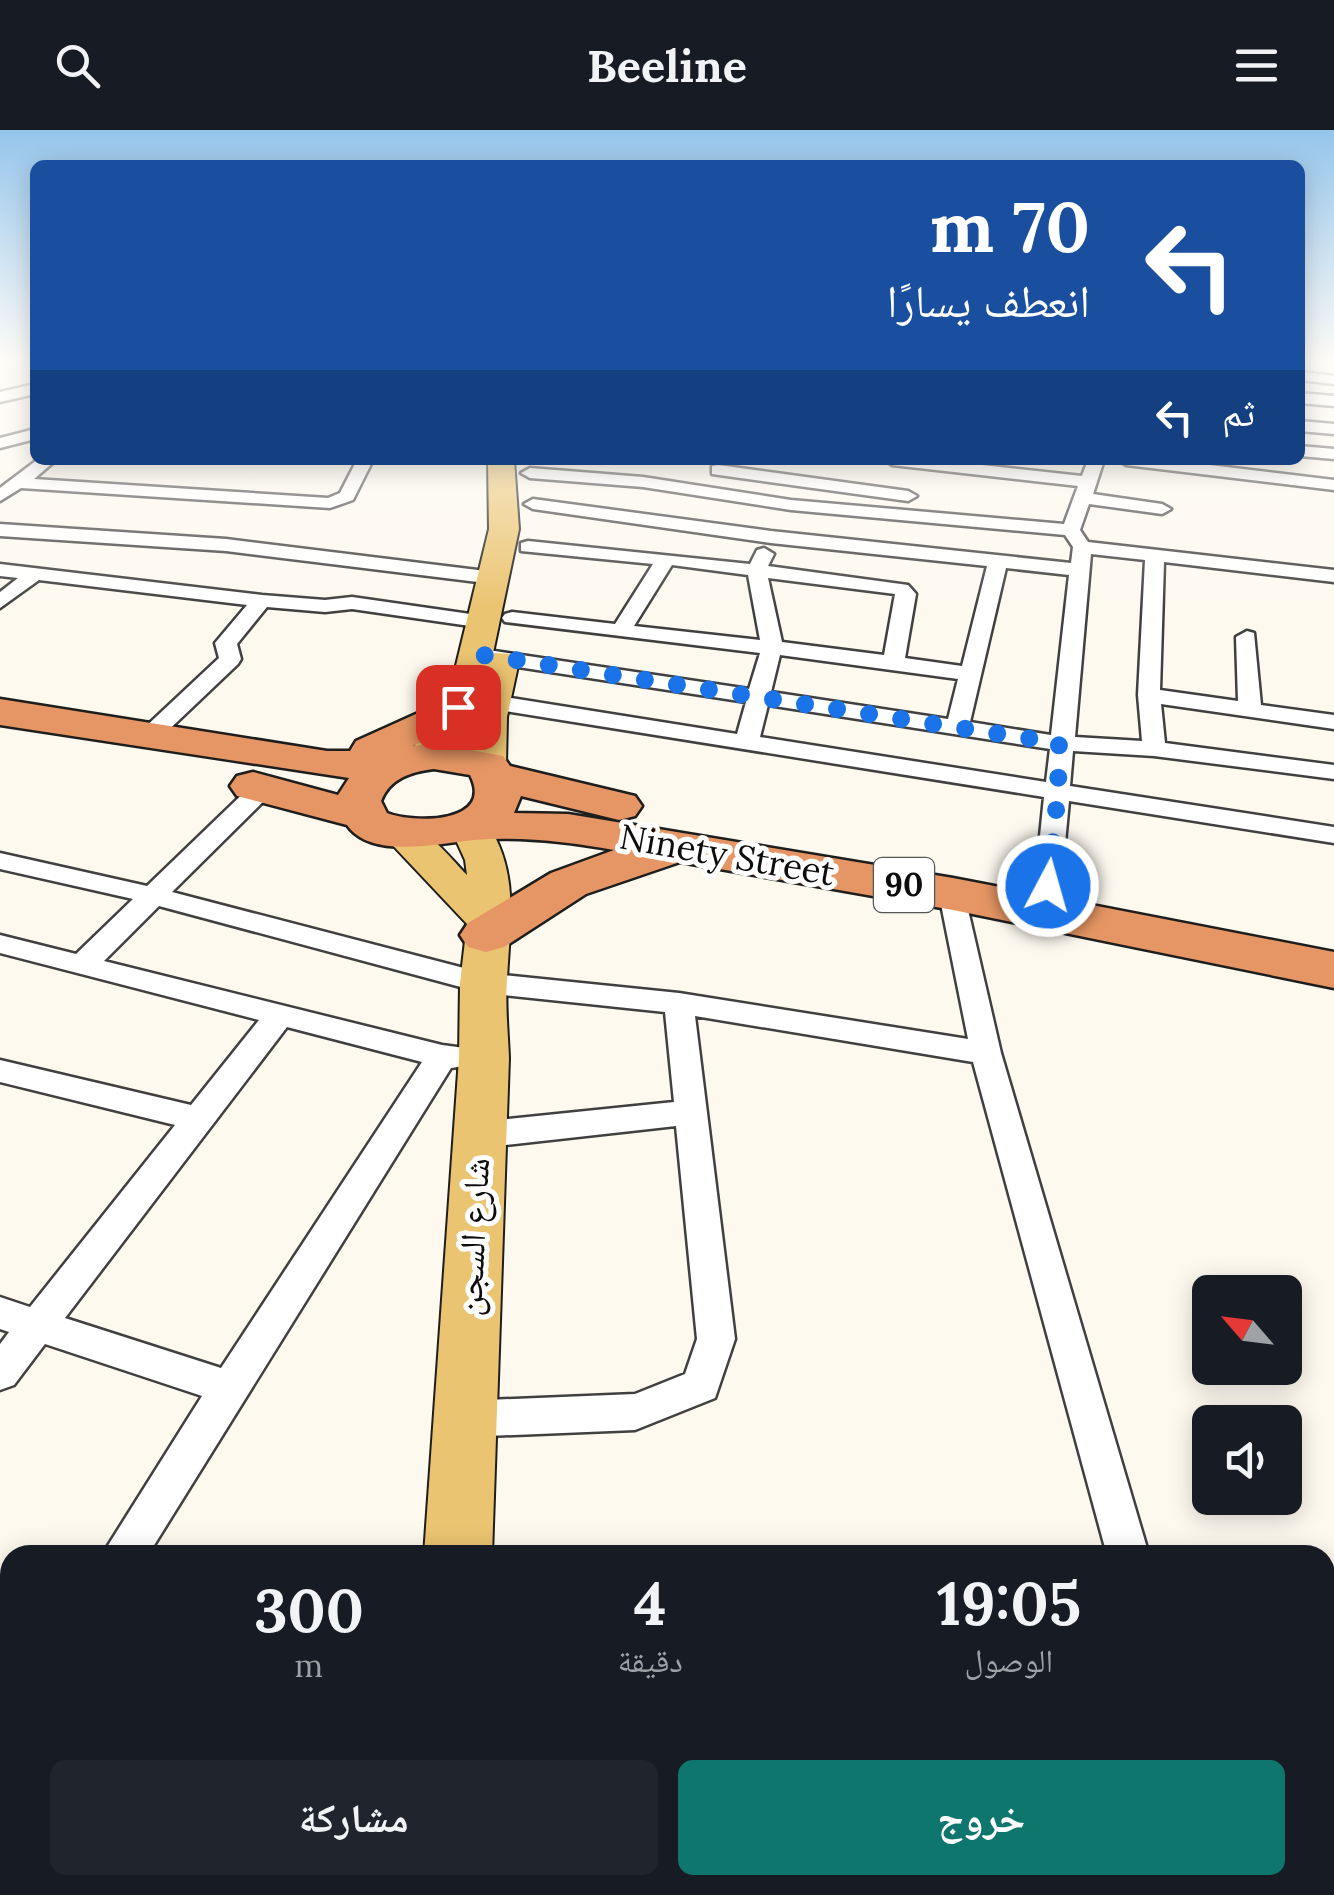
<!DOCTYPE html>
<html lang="ar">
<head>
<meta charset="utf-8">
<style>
	:root { --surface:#171b24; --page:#20242c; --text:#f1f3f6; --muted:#9ea1a6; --accent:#0f766e }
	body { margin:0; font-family:Lora,"Noto Naskh Arabic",serif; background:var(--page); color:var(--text); direction:rtl; height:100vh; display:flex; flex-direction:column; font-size:38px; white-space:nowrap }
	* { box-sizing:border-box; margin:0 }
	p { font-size:32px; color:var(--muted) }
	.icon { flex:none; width:55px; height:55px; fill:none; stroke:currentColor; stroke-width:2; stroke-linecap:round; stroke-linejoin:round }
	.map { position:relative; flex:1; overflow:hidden; direction:ltr }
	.drawer { position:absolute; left:0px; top:1415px; width:1335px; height:350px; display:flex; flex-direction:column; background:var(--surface); border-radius:30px 30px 0 0; box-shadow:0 5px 25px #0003; direction:rtl }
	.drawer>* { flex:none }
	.banner { position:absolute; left:30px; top:30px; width:1275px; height:305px; border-radius:15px; box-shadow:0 5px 25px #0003; direction:rtl; background:#1a4fa0; color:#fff; overflow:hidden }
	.needle { width:65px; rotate:298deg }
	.tools { position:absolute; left:1192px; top:1145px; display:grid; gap:20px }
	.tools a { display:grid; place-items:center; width:110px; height:110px; border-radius:15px; background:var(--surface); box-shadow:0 5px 25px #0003; font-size:50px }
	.pin { position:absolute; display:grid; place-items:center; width:85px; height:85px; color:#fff; margin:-42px; border-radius:20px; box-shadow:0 5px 15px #0006 }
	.me { position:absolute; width:110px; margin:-55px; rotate:6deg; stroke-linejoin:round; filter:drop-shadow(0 0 8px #0008) }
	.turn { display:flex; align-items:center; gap:35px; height:210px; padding:0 50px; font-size:45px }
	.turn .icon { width:130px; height:130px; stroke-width:2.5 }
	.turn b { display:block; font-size:70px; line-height:85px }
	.then { display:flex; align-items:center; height:95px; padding:0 50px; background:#0003; gap:20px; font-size:38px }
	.eta { display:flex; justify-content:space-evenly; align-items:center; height:170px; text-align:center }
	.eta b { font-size:60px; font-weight:800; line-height:70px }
	.button { display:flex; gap:20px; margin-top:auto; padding:20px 50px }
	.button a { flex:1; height:115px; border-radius:15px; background:var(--accent); color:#fff; font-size:40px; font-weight:800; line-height:115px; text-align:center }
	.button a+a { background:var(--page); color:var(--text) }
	header { display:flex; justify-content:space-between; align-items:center; height:130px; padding:0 50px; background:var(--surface); font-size:45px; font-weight:800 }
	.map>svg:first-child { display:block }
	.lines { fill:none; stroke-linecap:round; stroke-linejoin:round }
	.street-casing { stroke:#404040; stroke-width:5 }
	.primary-casing { stroke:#1e1e1e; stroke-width:4 }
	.highway-casing { stroke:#1e1e1e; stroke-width:5 }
	.street { fill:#fff; fill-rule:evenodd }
	.primary { fill:#ebc471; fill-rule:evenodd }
	.highway { fill:#e69664; fill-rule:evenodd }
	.route { stroke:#1a73e8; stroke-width:18; stroke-dasharray:0 32.4 }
	.labels { text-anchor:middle; stroke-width:10; stroke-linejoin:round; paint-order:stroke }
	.shield { fill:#fff; stroke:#565656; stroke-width:2.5 }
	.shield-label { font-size:32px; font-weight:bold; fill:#0d0d0d }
	.street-label { font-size:35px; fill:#0d0d0d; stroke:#fff }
</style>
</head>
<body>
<header><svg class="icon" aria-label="menu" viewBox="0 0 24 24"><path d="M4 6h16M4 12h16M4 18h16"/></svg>Beeline<svg class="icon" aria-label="search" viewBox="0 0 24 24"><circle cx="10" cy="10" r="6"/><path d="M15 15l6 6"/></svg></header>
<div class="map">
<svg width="1334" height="1765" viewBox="0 0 1334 1765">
	<rect width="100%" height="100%" fill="#fdf9ef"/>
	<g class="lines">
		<g class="street-casing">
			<path id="street" d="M 1300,242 L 1334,246 L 1334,254 L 1300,250 Z
				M 35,254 L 35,264 L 0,272 L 0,262 Z
				M 1300,263 L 1334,266 L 1334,276 L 1300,273 Z
				M 1300,291 L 1334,294 L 1334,304 L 1300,301 Z
				M 35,299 L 35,309 L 0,318 L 0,308 Z
				M 1300,316 L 1334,319 L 1334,329 L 1300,326 Z
				M 37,330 L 56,330 L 34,349 L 328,368 L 340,363 L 357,330 L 373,330 L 353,370 L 330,378 L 21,358 L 0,371 L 0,358 Z
				M 884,330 L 937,330 L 1082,346 L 1088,330 L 1104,330 L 1093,364 L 1162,374 L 1171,379 L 1162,384 L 1089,374 L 1080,400 L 1088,412 L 1334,440 L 1334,452 L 1164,432 L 1160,560 L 1238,571 L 1236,507 L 1247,501 L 1254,503 L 1261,575 L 1334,585 L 1334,599 L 1161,574 L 1165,613 L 1334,635 L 1334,649 L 1154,626 L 1073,621 L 1070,656 L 1334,697 L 1334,713 L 1069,671 L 1061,755 L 1048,763 L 1035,755 L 1044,667 L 492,579 L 481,572 L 492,565 L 737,604 L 746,572 L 473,530 L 470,525 L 481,519 L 749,559 L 760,523 L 505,492 L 502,488 L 505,484 L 512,482 L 615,494 L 653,434 L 521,421 L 521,413 L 528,411 L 750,434 L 757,420 L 764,418 L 774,424 L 768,436 L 908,455 L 916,464 L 905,528 L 962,536 L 987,436 L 771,413 L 533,379 L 524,374 L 533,369 L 771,401 L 1071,433 L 1073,417 L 1065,405 L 791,380 L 643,357 L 530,348 L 521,343 L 530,338 L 643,347 L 791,370 L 1064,394 L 1078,356 L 892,335 ZM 1091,424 L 1145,430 L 1138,565 L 1142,611 L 1075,607 ZM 672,435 L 748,445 L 760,510 L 634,496 ZM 1006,438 L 1069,445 L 1051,605 L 970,592 ZM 768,448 L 895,464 L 884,525 L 782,512 ZM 780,525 L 958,549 L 948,589 L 771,562 ZM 768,575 L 1050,619 L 1046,652 L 760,607 Z
				M 1118,330 L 1168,330 L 1334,350 L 1334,360 L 1126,335 Z
				M 718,335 L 908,361 L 917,366 L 908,371 L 712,344 L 712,336 Z
				M 0,394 L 226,409 L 494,442 L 504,448 L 494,454 L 226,421 L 0,406 Z
				M 0,434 L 262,465 L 325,470 L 352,467 L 484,486 L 494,492 L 484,498 L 352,479 L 325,482 L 267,477 L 237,514 L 241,529 L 238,534 L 157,611 L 149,613 L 137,606 L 141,601 L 219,528 L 215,513 L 247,475 L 39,450 L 0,478 L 0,462 L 18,448 L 0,446 Z
				M 263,651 L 272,653 L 275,658 L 272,663 L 172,762 L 483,843 L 679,863 L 968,909 L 939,764 L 943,758 L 963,758 L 1001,923 L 1149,1425 L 1107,1425 L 973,932 L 695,886 L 735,1209 L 715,1268 L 635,1300 L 462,1307 L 448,1302 L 442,1289 L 448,1276 L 462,1271 L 635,1264 L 685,1244 L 697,1209 L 676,996 L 479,1018 L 467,1014 L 463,1005 L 467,996 L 479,992 L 674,972 L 665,882 L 483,863 L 159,776 L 104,831 L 442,915 L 472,919 L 477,927 L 472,935 L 451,938 L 148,1425 L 102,1425 L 202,1266 L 45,1214 L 14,1255 L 0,1260 L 0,1214 L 9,1202 L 0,1199 L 0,1167 L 30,1177 L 175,995 L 0,952 L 0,930 L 191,975 L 259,890 L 0,823 L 0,805 L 76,824 L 133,769 L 0,739 L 0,723 L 147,756 L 254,653 ZM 287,897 L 422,932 L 221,1238 L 65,1188 Z
				M 10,1579 L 10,1638 L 0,1642 L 0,1584 Z
				M 1196,1755 L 1246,1755 L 1250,1765 L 1198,1765 Z"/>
		</g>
		<g class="primary-casing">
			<path id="primary" d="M 488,330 L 514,330 L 519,399 L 493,523 L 514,524 L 519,531 L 507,587 L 506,635 L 500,643 L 487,646 L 474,643 L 468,635 L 471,588 L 438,635 L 425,638 L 412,635 L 406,627 L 433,591 L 452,552 L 489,399 Z
				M 470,685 L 484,688 C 520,740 510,790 507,849 C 505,875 508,902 509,928 L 492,1425 L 424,1425 L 459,928 L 460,853 L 467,794 L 384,706 L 390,697 C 423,689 445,723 467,745 L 465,730 L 450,697 L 456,688 Z
				M 406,1755 L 486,1755 L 486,1765 L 406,1765 Z"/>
		</g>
		<g class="highway-casing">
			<path id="highway" d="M 458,565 L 473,568 L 479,577 L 473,586 L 413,616 L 434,613 L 503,626 L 510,636 L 635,666 L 642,676 L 635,686 L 619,690 L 521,666 L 514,683 L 568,684 L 953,748 L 1334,822 L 1334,858 L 953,780 L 680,732 L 586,764 L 504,817 L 486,822 L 468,817 L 460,805 L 468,793 L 551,743 L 614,720 C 569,712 520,706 474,710 C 440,713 371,730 347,695 L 237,666 L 230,656 L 237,646 L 253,642 L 338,665 L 349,648 L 0,595 L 0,569 L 327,621 L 350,621 L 356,611 ZM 434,639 L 470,645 C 495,693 415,694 387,683 L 381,671 C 390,648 411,642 434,639 Z"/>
		</g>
		<use href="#street" class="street"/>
		<use href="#primary" class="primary"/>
		<use href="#highway" class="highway"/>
	</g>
	<linearGradient id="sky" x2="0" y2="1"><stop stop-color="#95c5eb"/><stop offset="0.48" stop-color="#fefcf8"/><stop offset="1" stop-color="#fefcf8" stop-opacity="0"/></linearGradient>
	<rect width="1334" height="478" fill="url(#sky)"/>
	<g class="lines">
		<path class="route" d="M 458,577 L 476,524 L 1059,613 L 1058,662 L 1048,756"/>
	</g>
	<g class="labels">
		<rect class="shield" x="874" y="728" width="60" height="54" rx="8"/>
		<g class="shield-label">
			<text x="904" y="766">90</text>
		</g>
		<g class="street-label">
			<text transform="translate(727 725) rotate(10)" y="12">Ninety Street</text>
			<text transform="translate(473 1107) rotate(-87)" y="12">شارع السجن</text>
		</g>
	</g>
</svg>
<div class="tools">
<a><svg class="needle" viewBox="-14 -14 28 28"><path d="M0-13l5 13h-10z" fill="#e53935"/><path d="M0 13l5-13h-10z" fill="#9ea1a6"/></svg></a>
<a><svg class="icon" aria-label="sound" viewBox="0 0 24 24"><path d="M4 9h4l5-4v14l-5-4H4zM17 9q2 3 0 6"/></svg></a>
</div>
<div class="pin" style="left:458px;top:577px;background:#d93025"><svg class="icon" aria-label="arrive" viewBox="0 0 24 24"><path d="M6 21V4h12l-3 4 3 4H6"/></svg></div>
<svg class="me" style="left:1048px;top:756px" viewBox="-20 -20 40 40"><circle r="17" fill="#1a73e8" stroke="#fff" stroke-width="3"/><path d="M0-11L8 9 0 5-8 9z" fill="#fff"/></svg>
<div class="banner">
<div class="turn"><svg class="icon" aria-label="left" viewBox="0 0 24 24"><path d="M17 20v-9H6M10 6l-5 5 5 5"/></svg><div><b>70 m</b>انعطف يسارًا</div></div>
<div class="then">ثم<svg class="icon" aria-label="left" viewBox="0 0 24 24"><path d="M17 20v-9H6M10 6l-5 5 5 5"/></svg></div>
</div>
<section class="drawer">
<div class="eta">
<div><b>19:05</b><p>الوصول</p></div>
<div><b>4</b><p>دقيقة</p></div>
<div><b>300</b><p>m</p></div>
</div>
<div class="button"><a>خروج</a><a>مشاركة</a></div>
</section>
</div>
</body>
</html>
